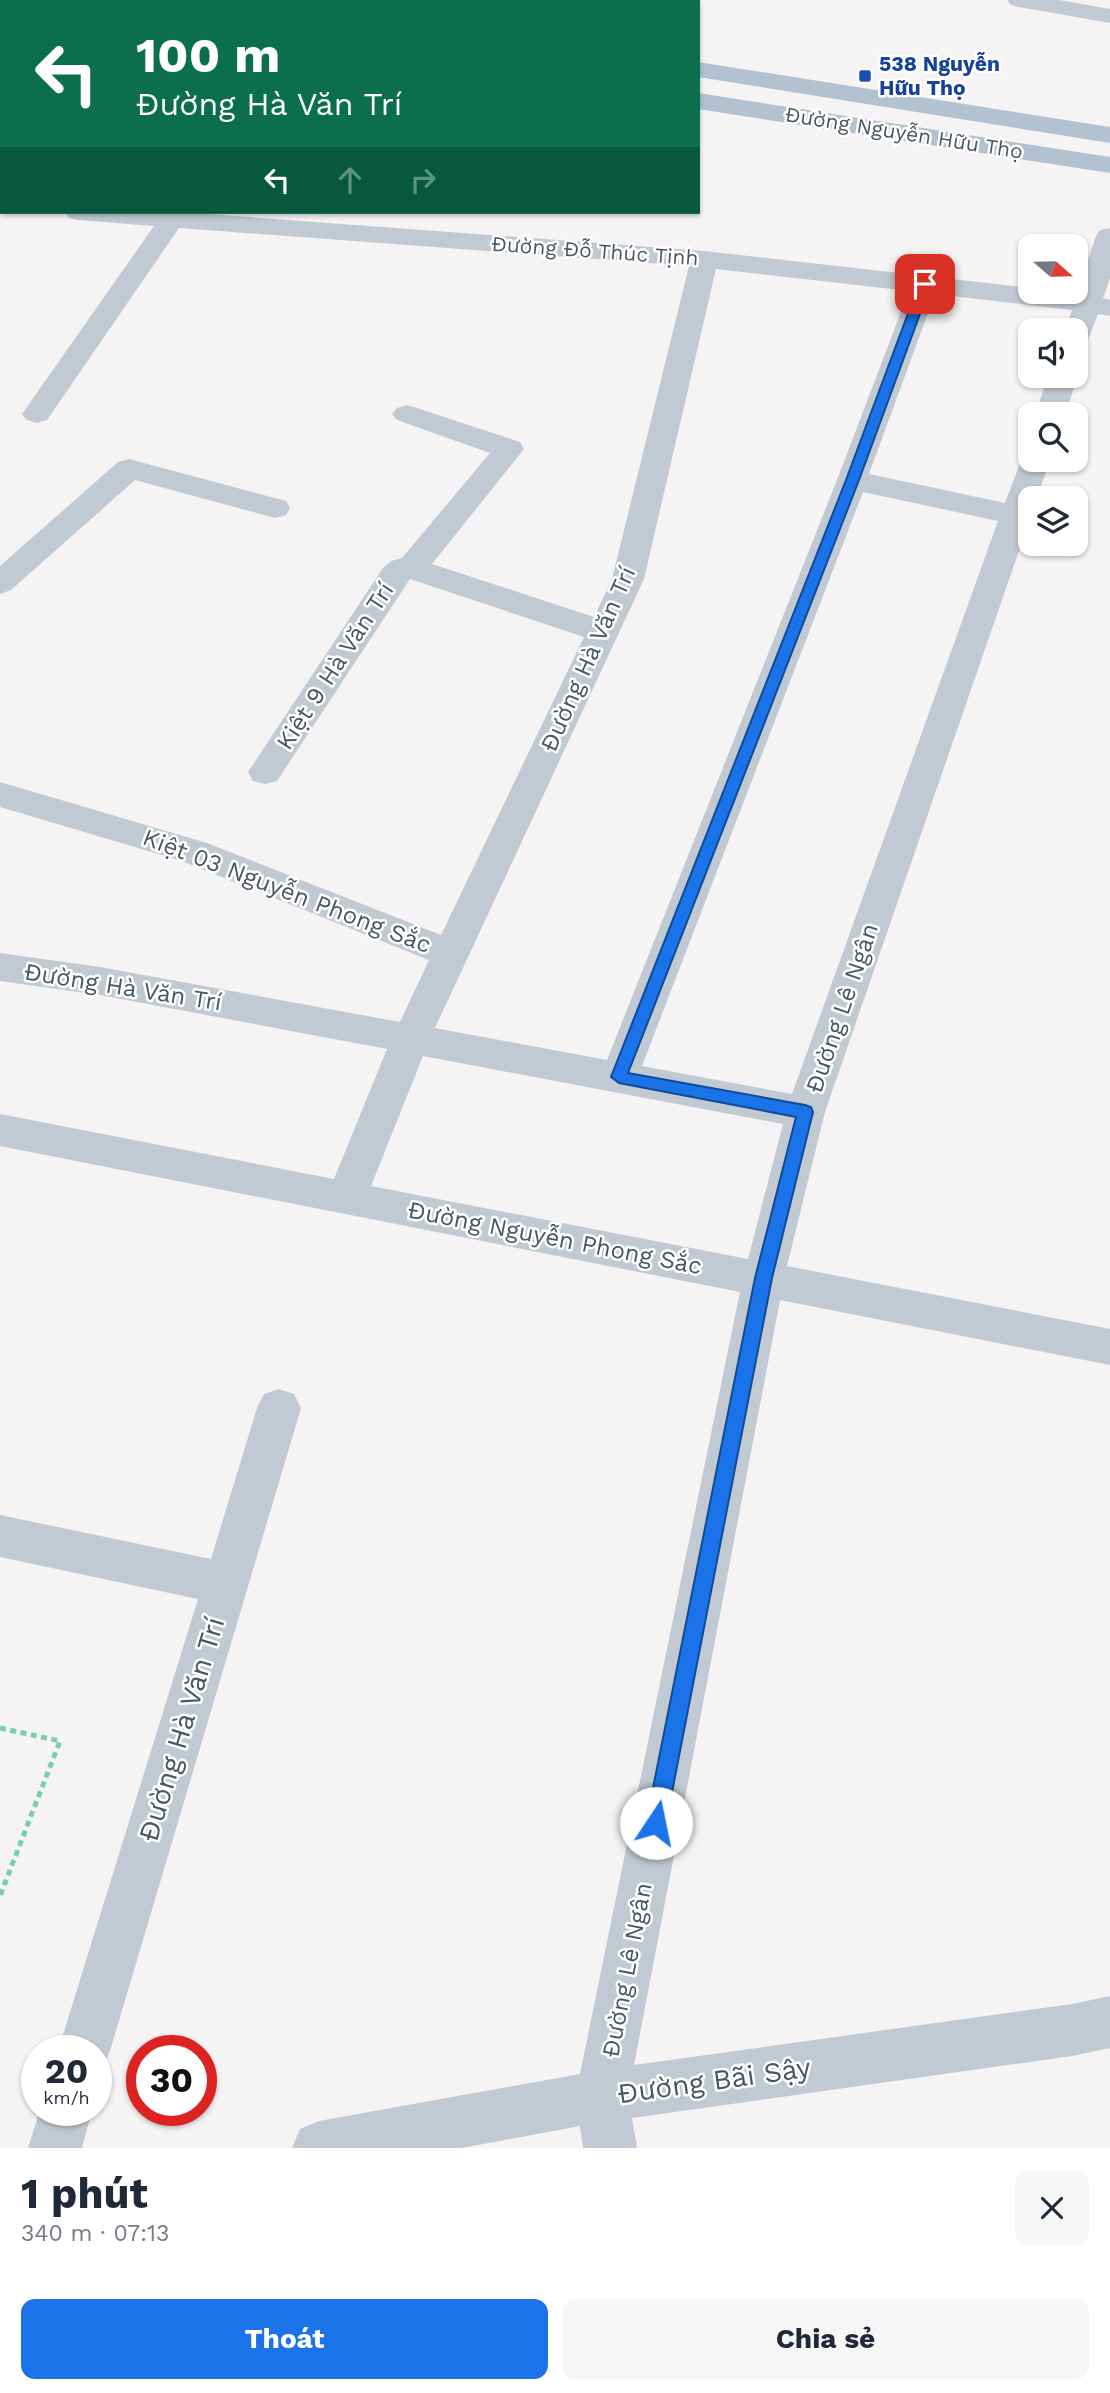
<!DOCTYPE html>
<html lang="vi">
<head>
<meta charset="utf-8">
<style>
	:root { --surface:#fff; --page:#f6f6f7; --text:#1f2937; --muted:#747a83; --accent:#1a73e8 }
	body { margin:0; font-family:"Work Sans",sans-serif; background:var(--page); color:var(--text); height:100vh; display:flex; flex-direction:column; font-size:26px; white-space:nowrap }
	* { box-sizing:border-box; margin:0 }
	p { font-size:23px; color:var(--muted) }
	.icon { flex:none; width:38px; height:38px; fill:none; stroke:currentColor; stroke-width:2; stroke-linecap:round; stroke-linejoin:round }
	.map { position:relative; height:2148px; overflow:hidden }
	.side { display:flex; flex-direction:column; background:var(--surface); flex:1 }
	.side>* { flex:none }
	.banner { position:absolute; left:0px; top:0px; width:700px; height:214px; box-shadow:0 2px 5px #0004; background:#0b6e4f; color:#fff; overflow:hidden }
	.needle { width:46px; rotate:110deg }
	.buttons { position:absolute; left:1018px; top:234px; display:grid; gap:14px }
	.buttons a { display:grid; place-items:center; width:70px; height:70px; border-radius:14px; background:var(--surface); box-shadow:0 2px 5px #0004; font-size:35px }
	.speed { position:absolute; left:21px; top:2035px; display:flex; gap:14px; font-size:35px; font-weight:700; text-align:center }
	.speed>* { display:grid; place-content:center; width:91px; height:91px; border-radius:50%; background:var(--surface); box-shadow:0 2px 5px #0004; line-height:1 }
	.speed small { font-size:18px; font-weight:400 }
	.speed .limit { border:10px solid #d22; background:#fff; color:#111 }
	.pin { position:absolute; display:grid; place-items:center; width:60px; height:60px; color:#fff; margin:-30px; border-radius:14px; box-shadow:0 4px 10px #0006 }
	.me { position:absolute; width:77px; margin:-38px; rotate:11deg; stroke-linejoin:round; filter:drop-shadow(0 0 5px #0008) }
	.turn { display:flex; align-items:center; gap:24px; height:147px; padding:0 21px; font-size:32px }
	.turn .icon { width:91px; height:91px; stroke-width:2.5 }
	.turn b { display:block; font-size:49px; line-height:60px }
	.lanes { display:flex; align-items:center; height:66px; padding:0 21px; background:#0003; justify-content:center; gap:35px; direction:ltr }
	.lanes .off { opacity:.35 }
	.round { display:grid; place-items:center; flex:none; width:74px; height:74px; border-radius:14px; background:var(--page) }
	.summary { display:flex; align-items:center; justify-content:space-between; height:119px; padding:0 21px }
	h1 { font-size:42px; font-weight:700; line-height:52px }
	.cta { display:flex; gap:14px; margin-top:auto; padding:14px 21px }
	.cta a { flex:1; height:80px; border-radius:14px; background:var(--accent); color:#fff; font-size:28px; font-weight:700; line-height:80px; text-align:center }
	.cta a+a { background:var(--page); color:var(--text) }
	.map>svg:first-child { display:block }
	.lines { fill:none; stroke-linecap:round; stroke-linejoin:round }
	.path { stroke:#7ad0a6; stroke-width:5; stroke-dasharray:6 4.5; stroke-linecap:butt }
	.minor { fill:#c1cad2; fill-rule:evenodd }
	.major { fill:#b3c2d1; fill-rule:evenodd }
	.route { fill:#1a73e8; stroke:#114b97; stroke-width:2 }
	.transit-dot { fill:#1a4fb4; stroke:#fff; stroke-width:2.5 }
	.labels { text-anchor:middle; stroke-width:5; stroke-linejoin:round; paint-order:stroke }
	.far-transit-label { font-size:21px; font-weight:bold; fill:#164399; stroke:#fff; text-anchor:start }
	.far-street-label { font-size:21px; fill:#4a5661; stroke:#fff }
	.street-label { font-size:24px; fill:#4a5661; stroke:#fff }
	.near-street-label { font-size:28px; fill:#4a5661; stroke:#fff }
</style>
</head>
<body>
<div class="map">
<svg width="1110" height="2148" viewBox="0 0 1110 2148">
	<rect width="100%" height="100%" fill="#f5f3f3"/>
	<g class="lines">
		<path class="path" d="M 0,1728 L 60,1741 L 0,1896"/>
		<path class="minor" d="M 1007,0 L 1060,0 L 1110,9 L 1110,23 L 1019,7 L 1011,5 Z
			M 0,197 L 2,212 L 7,212 L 0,213 Z
			M 65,212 L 182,212 L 704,251 L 1031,288 L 1031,292 L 1077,293 L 1096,236 L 1100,230 L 1110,228 L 1110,278 L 1103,298 L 1110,300 L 1110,316 L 1098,314 L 1086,345 L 1076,347 L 1076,331 L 1065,331 L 1072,310 L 935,294 L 869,474 L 1005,503 L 1024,453 L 1031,452 L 1031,460 L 1050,460 L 1037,499 L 1031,499 L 1031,516 L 825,1112 L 787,1266 L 1110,1329 L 1110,1365 L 780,1300 L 634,2065 L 1072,2004 L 1110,1996 L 1110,2048 L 1072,2056 L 632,2118 L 637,2148 L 583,2148 L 580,2126 L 462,2148 L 292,2148 L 300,2129 L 319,2121 L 580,2074 L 740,1292 L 0,1146 L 0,1114 L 334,1179 L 387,1049 L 100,995 L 0,981 L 0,953 L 100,967 L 400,1022 L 429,960 L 182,861 L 0,807 L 0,782 L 207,843 L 441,935 L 584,637 L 410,579 L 277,781 L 265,784 L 253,781 L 248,772 L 383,568 L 391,561 L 402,558 L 490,453 L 397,420 L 392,414 L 397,408 L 407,405 L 417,408 L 520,442 L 524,449 L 432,564 L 594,617 L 612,579 L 689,266 L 179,228 L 47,420 L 37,423 L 27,420 L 22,414 L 154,226 L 78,220 L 69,218 ZM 716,269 L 909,291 L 837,480 L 607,1060 L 435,1028 L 644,579 ZM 863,492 L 998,521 L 792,1094 L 642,1066 ZM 423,1056 L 783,1124 L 748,1259 L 371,1186 Z
			M 1076,374 L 1078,376 L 1065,415 L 1035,415 L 1048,376 Z
			M 129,459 L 286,501 L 290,508 L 286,515 L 275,518 L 135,480 L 11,590 L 0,594 L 0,566 L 118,462 Z
			M 279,1389 L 294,1394 L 301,1408 L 110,2051 L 102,2069 L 96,2072 L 96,2051 L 58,2051 L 198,1599 L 0,1557 L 0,1515 L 211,1559 L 257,1408 L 264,1394 Z
			M 40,2110 L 92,2110 L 82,2148 L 28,2148 Z"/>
		<path class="major" d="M 35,0 L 70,0 L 71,2 L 36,2 Z
			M 240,0 L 275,0 L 276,2 L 241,2 Z
			M 698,62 L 1110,127 L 1110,143 L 698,77 Z
			M 698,93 L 1110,157 L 1110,173 L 698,109 Z"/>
	</g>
	<path class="route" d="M 925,281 L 931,284 L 859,480 L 628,1073 L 805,1105 L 811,1107 L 813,1112 L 772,1278 L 666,1823 L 663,1830 L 656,1833 L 649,1830 L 646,1823 L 755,1278 L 796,1117 L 619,1083 L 611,1077 L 846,480 L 919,284 Z"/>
	<rect class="transit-dot" x="858" y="69" width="14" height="14" rx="3.5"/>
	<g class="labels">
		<g class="far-transit-label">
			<text x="879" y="71">538 Nguyễn<tspan x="879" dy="24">Hữu Thọ</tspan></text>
		</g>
		<g class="far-street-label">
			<text transform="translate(904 133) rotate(9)" y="7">Đường Nguyễn Hữu Thọ</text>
			<text transform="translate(595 251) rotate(4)" y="7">Đường Đỗ Thúc Tịnh</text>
		</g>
		<g class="street-label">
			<text transform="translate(588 659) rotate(-66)" y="8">Đường Hà Văn Trí</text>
			<text transform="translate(335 666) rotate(-57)" y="8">Kiệt 9 Hà Văn Trí</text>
			<text transform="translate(287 891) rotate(21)" y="8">Kiệt 03 Nguyễn Phong Sắc</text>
			<text transform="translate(123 987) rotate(9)" y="8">Đường Hà Văn Trí</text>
			<text transform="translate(842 1008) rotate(-71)" y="8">Đường Lê Ngân</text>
			<text transform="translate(555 1238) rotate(11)" y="8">Đường Nguyễn Phong Sắc</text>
			<text transform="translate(627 1970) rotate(-79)" y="8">Đường Lê Ngân</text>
		</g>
		<g class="near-street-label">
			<text transform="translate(181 1729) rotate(-73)" y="10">Đường Hà Văn Trí</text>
			<text transform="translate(714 2080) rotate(-8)" y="10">Đường Bãi Sậy</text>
		</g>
	</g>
</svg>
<div class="buttons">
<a><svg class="needle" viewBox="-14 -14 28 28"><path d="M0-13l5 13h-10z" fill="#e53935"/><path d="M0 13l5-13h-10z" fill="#747a83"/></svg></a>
<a><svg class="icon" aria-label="sound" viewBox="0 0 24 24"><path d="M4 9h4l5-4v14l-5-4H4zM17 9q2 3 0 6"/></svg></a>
<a><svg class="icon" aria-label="search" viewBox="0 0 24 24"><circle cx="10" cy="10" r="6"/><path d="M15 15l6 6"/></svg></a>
<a><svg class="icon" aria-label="layers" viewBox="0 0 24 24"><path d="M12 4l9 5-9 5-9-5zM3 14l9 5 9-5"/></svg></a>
</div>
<div class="speed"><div>20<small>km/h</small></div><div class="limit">30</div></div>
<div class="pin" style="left:925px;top:284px;background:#d93025"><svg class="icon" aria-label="arrive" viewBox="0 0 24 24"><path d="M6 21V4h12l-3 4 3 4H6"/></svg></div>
<svg class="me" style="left:656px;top:1823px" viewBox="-20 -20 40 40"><circle r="19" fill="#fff"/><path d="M0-13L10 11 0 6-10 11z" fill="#1a73e8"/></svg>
<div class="banner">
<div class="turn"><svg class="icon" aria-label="left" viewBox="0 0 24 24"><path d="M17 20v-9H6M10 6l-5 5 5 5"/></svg><div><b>100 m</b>Đường Hà Văn Trí</div></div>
<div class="lanes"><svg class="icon" aria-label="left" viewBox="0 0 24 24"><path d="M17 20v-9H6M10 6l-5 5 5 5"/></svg><svg class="icon off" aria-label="ahead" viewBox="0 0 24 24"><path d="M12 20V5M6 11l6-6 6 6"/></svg><svg class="icon off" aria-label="right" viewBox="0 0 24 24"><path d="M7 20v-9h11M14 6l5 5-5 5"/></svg></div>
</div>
</div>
<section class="side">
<div class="summary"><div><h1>1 phút</h1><p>340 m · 07:13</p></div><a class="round"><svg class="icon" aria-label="close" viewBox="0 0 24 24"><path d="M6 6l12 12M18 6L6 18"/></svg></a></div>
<div class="cta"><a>Thoát</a><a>Chia sẻ</a></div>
</section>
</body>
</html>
